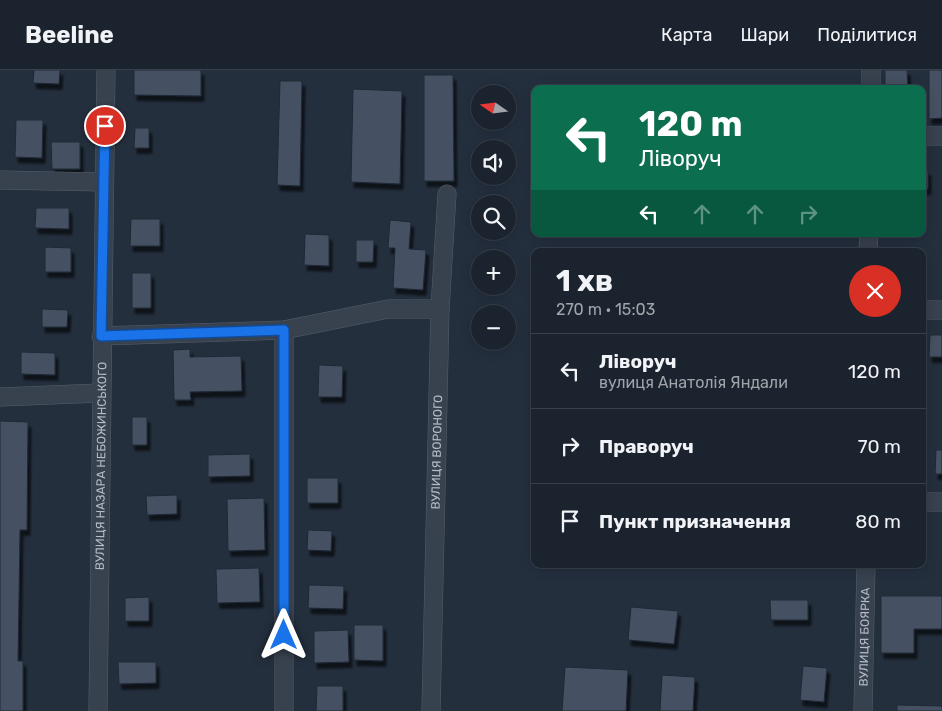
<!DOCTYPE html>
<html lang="uk">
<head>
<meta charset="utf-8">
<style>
	:root { --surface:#1b232e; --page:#242b36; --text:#f1f3f6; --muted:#a0a4aa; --line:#39404a }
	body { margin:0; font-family:Rubik,sans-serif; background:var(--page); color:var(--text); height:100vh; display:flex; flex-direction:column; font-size:19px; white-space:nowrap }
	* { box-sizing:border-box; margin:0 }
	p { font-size:16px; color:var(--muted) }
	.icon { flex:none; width:28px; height:28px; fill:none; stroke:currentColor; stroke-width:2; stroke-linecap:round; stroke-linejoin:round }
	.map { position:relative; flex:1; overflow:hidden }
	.panel { position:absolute; left:531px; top:178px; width:395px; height:320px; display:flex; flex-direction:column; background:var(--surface); border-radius:10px; box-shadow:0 2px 12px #0003,0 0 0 1px var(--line) }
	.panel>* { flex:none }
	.hud { position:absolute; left:531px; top:15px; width:395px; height:152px; border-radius:10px; box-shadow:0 2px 12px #0003,0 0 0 1px var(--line); background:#0b6e4f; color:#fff; overflow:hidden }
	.needle { width:32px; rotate:284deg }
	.tools { position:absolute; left:471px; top:15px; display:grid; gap:10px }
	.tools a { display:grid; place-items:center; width:45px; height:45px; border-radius:50%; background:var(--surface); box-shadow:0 2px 12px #0003,0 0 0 1px var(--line); font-size:25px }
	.pin { position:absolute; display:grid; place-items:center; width:42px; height:42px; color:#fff; margin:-21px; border:2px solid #fff; border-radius:50%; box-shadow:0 1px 5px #0007 }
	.me { position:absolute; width:55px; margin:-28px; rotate:0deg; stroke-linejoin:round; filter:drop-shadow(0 0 4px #0008) }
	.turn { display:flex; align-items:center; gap:18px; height:105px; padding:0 25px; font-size:22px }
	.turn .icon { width:65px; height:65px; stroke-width:2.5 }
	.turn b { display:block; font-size:35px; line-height:42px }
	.lanes { display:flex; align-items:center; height:48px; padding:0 25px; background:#0003; justify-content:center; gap:25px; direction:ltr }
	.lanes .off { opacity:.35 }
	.round { display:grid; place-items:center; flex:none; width:52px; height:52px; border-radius:26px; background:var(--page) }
	.summary { display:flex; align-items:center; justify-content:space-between; height:85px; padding:0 25px }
	h1 { font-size:30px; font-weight:700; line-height:38px }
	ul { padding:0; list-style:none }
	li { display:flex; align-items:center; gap:15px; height:75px; padding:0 25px; border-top:1px solid var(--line) }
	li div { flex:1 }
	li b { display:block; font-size:19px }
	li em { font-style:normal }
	header { display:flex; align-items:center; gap:30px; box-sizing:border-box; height:70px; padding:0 25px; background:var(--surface); border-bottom:1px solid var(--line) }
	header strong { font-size:24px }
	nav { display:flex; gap:28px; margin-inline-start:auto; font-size:18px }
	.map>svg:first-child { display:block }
	.building { fill:#455162; stroke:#1f2835; filter:url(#shadow) }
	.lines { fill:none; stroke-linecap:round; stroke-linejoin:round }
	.minor-casing { stroke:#565f6c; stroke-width:19 }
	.minor { stroke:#38414e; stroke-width:18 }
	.route-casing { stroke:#114b97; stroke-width:12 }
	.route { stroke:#1a73e8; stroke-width:9 }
	.labels { text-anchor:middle; stroke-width:4; stroke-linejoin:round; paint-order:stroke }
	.street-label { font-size:12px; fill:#b4bcc9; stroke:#1d2633 }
</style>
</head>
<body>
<header>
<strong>Beeline</strong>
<nav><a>Карта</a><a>Шари</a><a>Поділитися</a></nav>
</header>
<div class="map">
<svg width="942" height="641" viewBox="0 0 942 641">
	<defs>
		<filter id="shadow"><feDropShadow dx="3" dy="5.5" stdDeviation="1" flood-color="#0009"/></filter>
	</defs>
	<rect width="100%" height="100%" fill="#242f3e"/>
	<path class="building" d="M 34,0 L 60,0 L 59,14 L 33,13 Z
		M 134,0 L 201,0 L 201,26 L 134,25 Z
		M 885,0 L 907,0 L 908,19 L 885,19 Z
		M 929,0 L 942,0 L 942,48 L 929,49 Z
		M 424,5 L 453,5 L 454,111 L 424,111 Z
		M 280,11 L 302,11 L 300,116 L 277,115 Z
		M 353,19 L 402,21 L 400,114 L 351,112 Z
		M 16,50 L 43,50 L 42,88 L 15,87 Z
		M 135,58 L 149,58 L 149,78 L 134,78 Z
		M 51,72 L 80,72 L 80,99 L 52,99 Z
		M 922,100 L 928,100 L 928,119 L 922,119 Z
		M 36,138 L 69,138 L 69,159 L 35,158 Z
		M 131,149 L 160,149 L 160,176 L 130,176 Z
		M 390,150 L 411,152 L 409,179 L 426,180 L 423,220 L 393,218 L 395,178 L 388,178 Z
		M 305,164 L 329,165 L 329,196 L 304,195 Z
		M 356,170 L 374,170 L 373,192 L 356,192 Z
		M 45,177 L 71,178 L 71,202 L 45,202 Z
		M 132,203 L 151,203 L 151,238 L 132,238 Z
		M 42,239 L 68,240 L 67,257 L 42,257 Z
		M 930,265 L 942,265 L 942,287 L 929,287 Z
		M 190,279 L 190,287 L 241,286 L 242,321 L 190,322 L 191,330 L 174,330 L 173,280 Z
		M 21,282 L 55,283 L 55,305 L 21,304 Z
		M 319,295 L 343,296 L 342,327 L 318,327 Z
		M 132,347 L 147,347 L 147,375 L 132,375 Z
		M 0,351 L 28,352 L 27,460 L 20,460 L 18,591 L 23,591 L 23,641 L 0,641 Z
		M 936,380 L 942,380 L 942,404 L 935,404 Z
		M 250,384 L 250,406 L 208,407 L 208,385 Z
		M 307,408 L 338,408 L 338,433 L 307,433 Z
		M 177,425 L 177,444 L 147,445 L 146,426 Z
		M 264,428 L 265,480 L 228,481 L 227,429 Z
		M 308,460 L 332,461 L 331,481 L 307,480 Z
		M 259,498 L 260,532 L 217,533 L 216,499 Z
		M 309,515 L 344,516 L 343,539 L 308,538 Z
		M 881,526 L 942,526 L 942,559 L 914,559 L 914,583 L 881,583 Z
		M 149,527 L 149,551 L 125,551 L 125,528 Z
		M 770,530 L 808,530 L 808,550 L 771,550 Z
		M 631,537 L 678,541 L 674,574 L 628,570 Z
		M 354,555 L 383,555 L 383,591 L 354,590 Z
		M 348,560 L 349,592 L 314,593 L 314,561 Z
		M 118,592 L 156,592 L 156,613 L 119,614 Z
		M 803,596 L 827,598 L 824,632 L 800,630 Z
		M 565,597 L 628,600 L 626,641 L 562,641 Z
		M 662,605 L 695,607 L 693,641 L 660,641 Z
		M 317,616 L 343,616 L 343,641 L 316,641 Z
		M 897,635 L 942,636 L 942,641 L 897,641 Z"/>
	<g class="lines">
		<g class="minor-casing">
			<g id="minor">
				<path d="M 871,19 L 871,0"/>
				<path d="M 922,66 L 942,66"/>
				<path d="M 0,110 L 103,112"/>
				<path d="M 868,181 L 869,164"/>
				<path d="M 922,240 L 942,240"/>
				<path d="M 284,260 L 284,641"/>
				<path d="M 101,266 L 284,260 L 388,239 L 440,239"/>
				<path d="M 0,327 L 100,323"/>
				<path d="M 922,432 L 942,432"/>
				<path id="s1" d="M 98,641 L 106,0"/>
				<path id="s2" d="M 431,641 L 440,239 L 447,124"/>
				<path id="s3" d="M 863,641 L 866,494"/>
			</g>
		</g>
		<use href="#minor" class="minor"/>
	</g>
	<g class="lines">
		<g class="route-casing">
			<path id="route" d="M 105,56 L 101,266 L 284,260 L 284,565"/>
		</g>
		<use href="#route" class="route"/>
	</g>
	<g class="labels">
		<g class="street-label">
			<text dy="4" stroke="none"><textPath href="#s2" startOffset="259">ВУЛИЦЯ ВОРОНОГО</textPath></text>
			<text dy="4" stroke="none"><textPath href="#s1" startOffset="245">ВУЛИЦЯ НАЗАРА НЕБОЖИНСЬКОГО</textPath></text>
			<text dy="4" stroke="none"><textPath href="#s3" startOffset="74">ВУЛИЦЯ БОЯРКА</textPath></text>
		</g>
	</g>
</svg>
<div class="tools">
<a><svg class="needle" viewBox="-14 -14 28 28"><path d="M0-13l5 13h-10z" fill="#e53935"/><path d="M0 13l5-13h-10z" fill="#a0a4aa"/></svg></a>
<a><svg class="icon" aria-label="sound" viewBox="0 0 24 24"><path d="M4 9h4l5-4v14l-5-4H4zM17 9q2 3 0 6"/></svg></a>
<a><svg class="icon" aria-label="search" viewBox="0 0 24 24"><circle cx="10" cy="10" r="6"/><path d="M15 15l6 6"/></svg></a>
<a>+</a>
<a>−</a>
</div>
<div class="pin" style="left:105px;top:56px;background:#d93025"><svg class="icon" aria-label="arrive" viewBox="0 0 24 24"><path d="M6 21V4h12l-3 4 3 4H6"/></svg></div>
<svg class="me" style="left:284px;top:565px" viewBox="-20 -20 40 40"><path d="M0-17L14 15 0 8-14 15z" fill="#1a73e8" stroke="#fff" stroke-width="4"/></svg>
<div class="hud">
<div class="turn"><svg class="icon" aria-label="left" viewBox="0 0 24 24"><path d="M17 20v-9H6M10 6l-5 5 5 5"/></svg><div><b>120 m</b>Ліворуч</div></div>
<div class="lanes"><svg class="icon" aria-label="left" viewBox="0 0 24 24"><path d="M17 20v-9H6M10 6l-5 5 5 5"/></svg><svg class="icon off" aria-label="ahead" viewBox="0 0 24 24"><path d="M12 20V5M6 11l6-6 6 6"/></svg><svg class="icon off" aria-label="ahead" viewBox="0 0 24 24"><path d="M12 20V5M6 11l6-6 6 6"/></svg><svg class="icon off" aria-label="right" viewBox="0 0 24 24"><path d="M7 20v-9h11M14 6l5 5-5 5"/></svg></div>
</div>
<section class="panel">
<div class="summary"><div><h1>1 хв</h1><p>270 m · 15:03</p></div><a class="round" style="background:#d93025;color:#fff"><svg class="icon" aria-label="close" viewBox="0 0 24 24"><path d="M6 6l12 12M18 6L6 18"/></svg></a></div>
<ul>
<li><svg class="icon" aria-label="left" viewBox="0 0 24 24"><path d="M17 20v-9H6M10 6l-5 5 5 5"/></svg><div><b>Ліворуч</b><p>вулиця Анатолія Яндали</p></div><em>120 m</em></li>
<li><svg class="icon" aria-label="right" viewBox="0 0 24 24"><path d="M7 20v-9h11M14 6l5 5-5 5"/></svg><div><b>Праворуч</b></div><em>70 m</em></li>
<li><svg class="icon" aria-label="arrive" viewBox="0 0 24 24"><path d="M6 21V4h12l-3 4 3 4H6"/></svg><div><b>Пункт призначення</b></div><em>80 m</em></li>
</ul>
</section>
</div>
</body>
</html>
